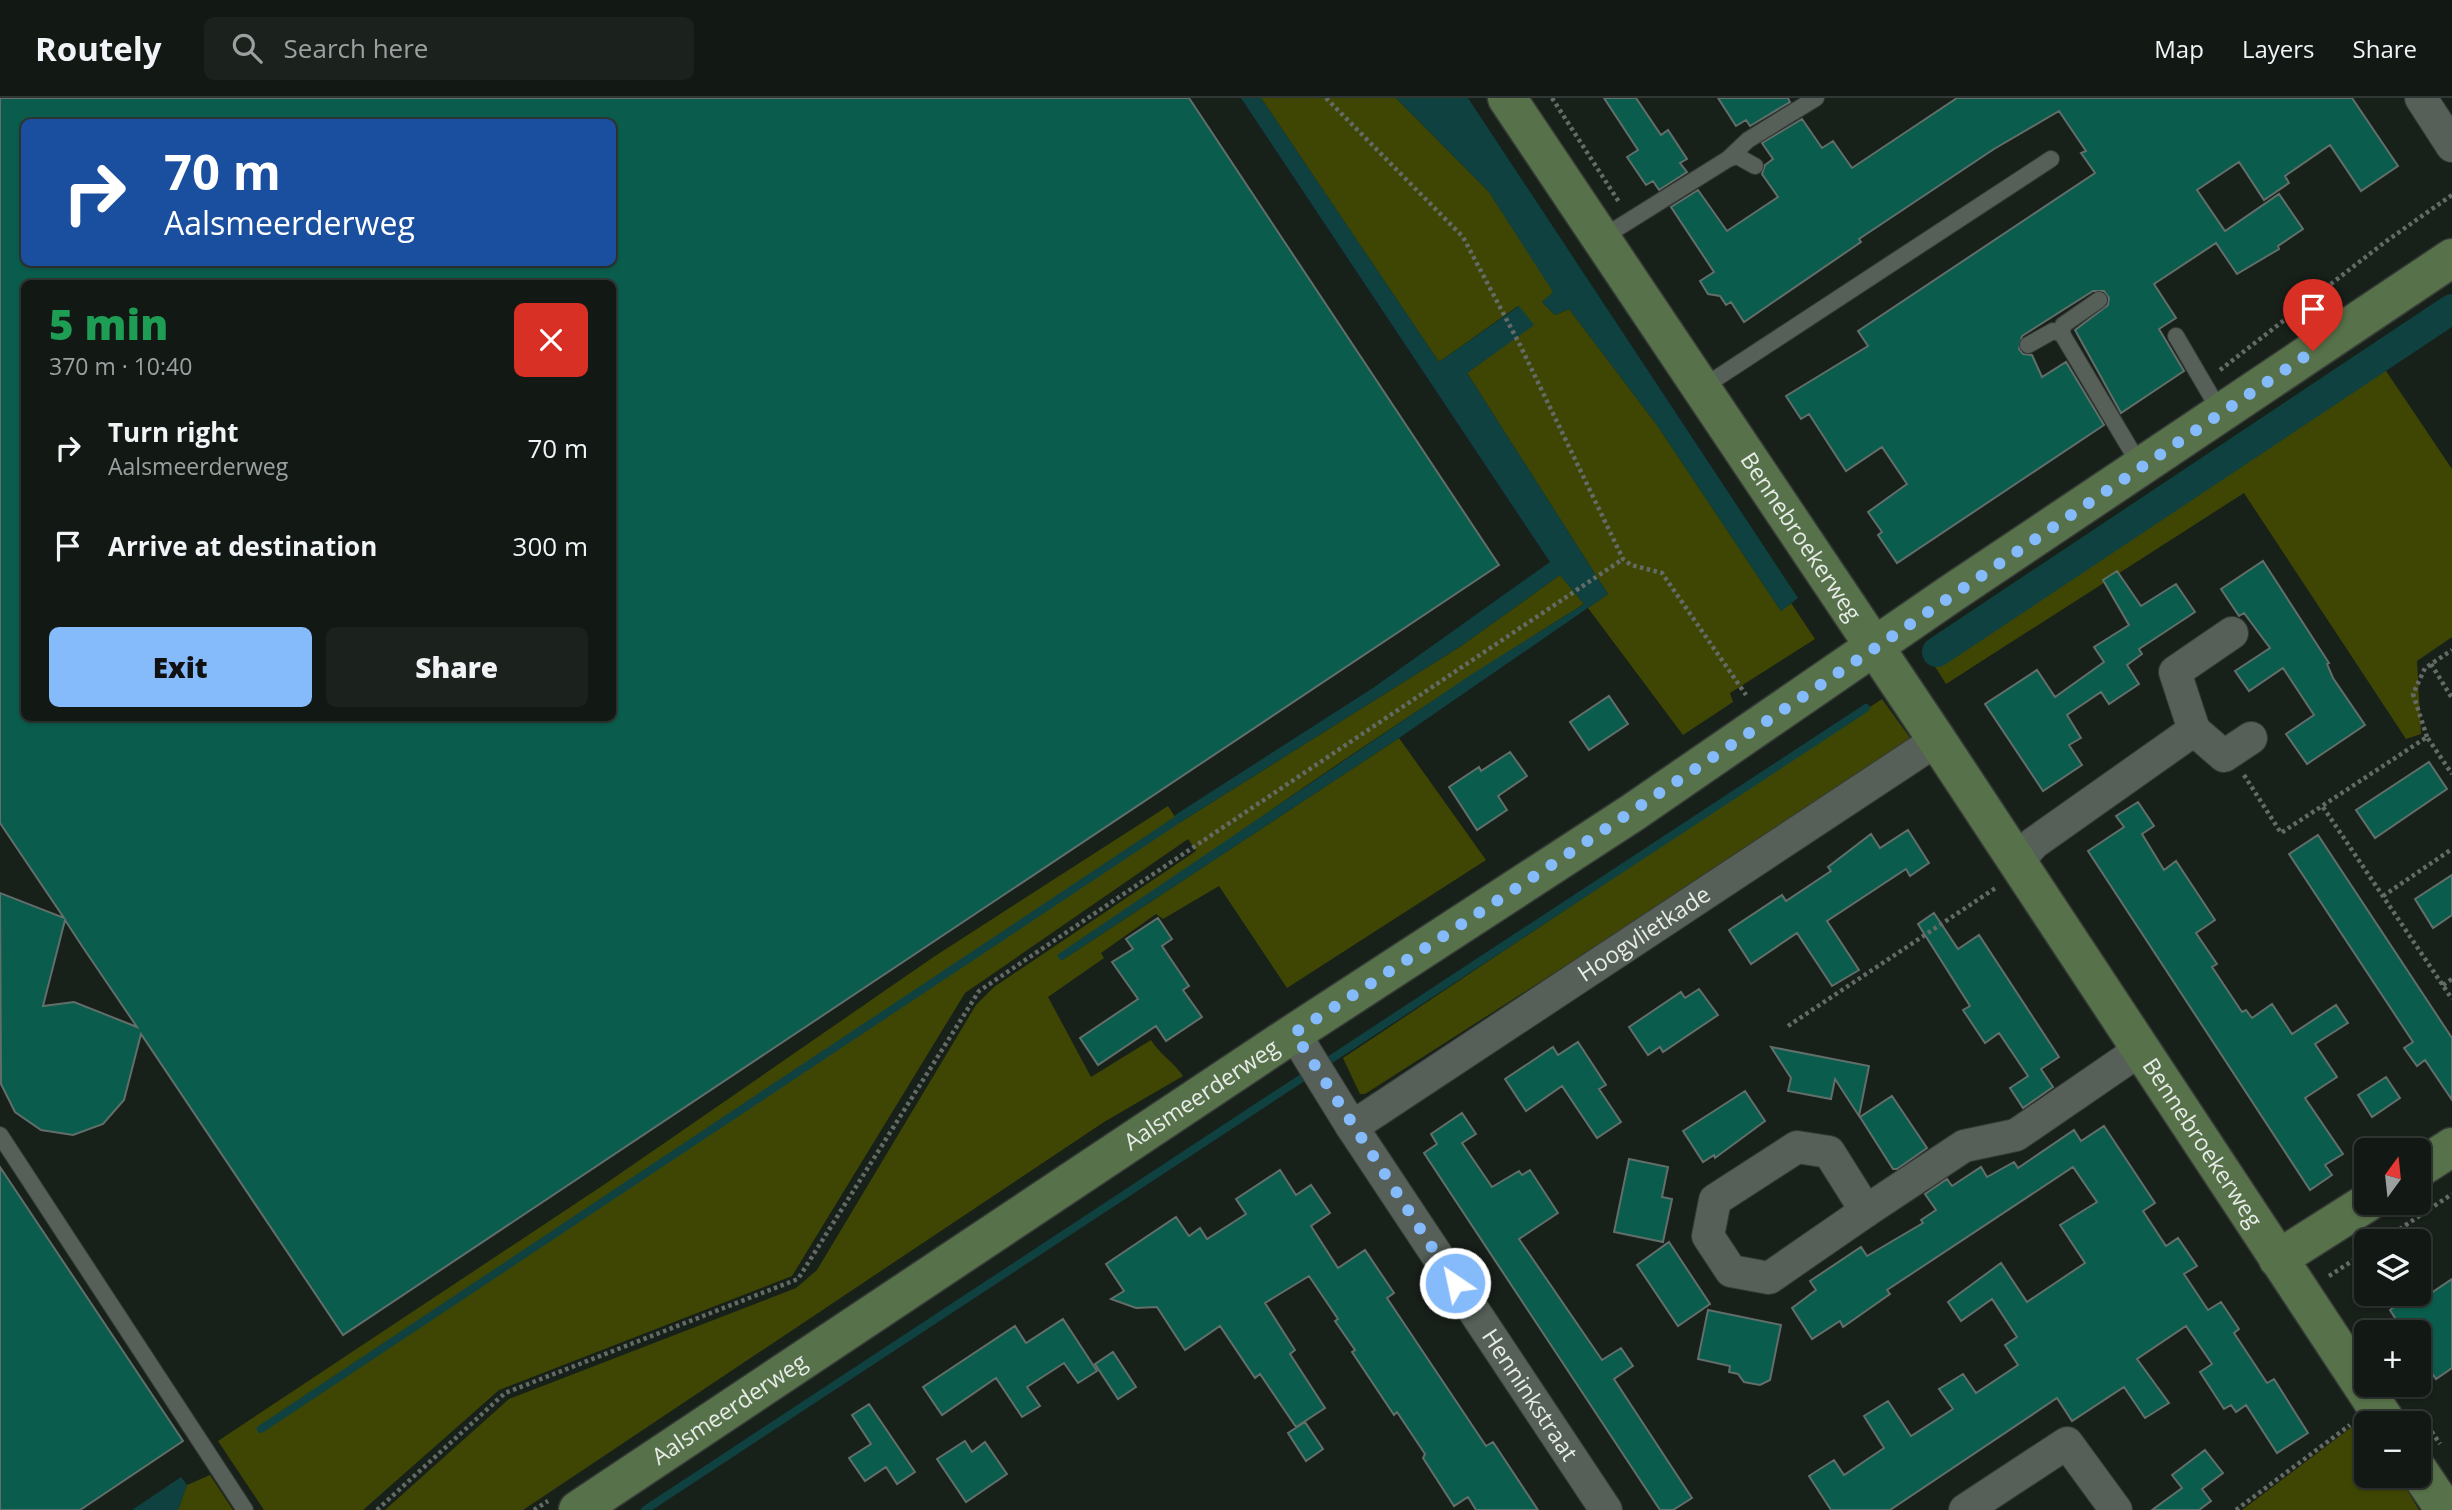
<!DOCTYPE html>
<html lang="en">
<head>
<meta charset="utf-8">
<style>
	:root { --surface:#121814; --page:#1b211d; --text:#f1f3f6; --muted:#9ca0a0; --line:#313734; --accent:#85bbfb }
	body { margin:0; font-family:"Open Sans",sans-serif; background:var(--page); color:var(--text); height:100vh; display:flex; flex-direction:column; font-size:26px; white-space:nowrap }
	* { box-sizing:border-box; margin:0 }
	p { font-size:23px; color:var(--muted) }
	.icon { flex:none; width:38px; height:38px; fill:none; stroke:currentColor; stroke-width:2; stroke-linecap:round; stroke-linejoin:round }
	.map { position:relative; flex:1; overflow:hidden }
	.drawer { position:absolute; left:21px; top:182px; width:595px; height:441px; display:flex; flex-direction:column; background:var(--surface); border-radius:10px; box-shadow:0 2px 5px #0004,0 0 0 2px var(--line) }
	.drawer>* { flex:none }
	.hud { position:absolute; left:21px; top:21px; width:595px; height:147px; border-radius:10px; box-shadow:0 2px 5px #0004,0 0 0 2px var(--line); background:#1a4fa0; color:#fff; overflow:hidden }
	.needle { width:46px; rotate:15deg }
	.buttons { position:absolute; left:2354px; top:1040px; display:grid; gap:14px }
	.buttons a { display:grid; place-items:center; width:77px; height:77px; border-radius:10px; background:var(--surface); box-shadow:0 2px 5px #0004,0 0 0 2px var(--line); font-size:35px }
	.pin { position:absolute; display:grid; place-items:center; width:60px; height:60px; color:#fff; margin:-72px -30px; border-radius:50% 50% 50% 0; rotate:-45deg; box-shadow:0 0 7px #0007 }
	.pin .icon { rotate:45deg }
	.me { position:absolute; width:77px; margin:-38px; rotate:326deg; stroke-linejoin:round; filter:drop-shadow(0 0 5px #0008) }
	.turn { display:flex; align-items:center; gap:24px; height:147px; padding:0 28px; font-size:32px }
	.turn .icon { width:91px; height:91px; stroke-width:2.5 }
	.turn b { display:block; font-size:49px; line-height:60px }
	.round { display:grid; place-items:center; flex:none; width:74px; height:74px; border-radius:10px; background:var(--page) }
	.headline { display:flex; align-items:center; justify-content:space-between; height:119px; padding:0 28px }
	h1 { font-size:42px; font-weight:800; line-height:52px; color:#1e9e55 }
	.action { display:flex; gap:14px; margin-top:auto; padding:14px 28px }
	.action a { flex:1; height:80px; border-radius:10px; background:var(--accent); color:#111; font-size:28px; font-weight:800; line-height:80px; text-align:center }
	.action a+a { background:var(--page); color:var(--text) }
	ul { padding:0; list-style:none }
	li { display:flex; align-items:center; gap:21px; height:98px; padding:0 28px }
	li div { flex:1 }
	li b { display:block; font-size:26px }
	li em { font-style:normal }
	header { display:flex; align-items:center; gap:42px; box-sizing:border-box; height:98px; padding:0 35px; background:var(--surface); border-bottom:2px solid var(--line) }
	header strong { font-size:33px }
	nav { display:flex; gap:38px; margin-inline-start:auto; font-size:24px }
	.search { width:490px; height:63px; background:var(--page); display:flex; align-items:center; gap:18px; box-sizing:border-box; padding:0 24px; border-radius:10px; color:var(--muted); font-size:26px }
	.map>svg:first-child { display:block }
	.green { fill:#3f4603 }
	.water { fill:#0f4141 }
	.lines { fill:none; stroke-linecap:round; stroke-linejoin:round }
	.stream { stroke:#0f4141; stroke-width:8 }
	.canal { stroke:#0f4141; stroke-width:30 }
	.building { fill:#0a5c4c; stroke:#626e6a; stroke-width:2; fill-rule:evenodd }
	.lane-casing { stroke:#363b37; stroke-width:18 }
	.street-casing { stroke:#363b37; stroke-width:34 }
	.secondary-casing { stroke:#363b37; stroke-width:41 }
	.path { stroke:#646b66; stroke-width:4.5; stroke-dasharray:3.5 3.5; stroke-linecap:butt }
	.lane { stroke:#565f58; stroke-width:16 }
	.street { stroke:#565f58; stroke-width:32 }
	.secondary { stroke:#57724a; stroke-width:38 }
	.route { stroke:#85bbfb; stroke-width:12; stroke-dasharray:0 21.6 }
	.labels { text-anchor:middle; stroke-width:7; stroke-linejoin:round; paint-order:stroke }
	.street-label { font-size:23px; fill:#e6ebe7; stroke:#060806 }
</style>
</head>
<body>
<header>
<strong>Routely</strong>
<div class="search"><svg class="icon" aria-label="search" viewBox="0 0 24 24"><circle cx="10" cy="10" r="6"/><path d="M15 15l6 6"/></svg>Search here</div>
<nav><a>Map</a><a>Layers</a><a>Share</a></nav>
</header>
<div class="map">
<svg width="2452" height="1412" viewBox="0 0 2452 1412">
	<rect width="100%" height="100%" fill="#18201a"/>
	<path class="green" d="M 1261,0 L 1396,0 L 1489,94 L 1554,194 L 1542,204 L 1555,217 L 1569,211 L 1657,327 L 1781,513 L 1791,505 L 1815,541 L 1730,595 L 1733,604 L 1683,637 L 1588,510 L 1608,496 L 1467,275 L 1533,227 L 1518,208 L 1439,264 Z
		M 2378,261 L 2452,371 L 2452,539 L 2417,563 L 2421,636 L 2406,641 L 2244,395 L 1946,586 L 1929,559 Z
		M 1560,477 L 1584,506 C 1405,617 1231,737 1061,863 L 1399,640 L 1486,762 L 1287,890 L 1219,788 L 1163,821 L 1156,816 L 1101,855 L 1104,860 L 1048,899 L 1091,979 L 1151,942 C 1160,957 1173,963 1183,978 L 1104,1024 L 523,1412 L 385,1412 L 509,1301 L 796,1190 L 817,1172 L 976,907 L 994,889 L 1196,753 L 1188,741 L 965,895 L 792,1178 L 499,1292 L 363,1412 L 264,1412 L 218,1343 L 605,1086 L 935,858 L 1168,708 L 1179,725 L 1461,548 Z
		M 1882,601 L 1911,641 L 1848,687 L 1365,996 L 1360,996 L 1343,960 Z
		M 2361,1322 L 2366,1329 L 2366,1377 L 2398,1377 L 2419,1412 L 2242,1412 Z
		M 210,1377 L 233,1412 L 178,1412 L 187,1387 Z"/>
	<path class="water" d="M 1241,0 L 1261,0 L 1439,264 L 1519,208 L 1534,227 L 1467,275 L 1608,496 L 1399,640 L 1061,863 L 1057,857 L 1475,574 L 1584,506 L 1560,477 L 1461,548 L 1179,725 L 1175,717 L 1373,590 L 1550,464 Z
		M 1396,0 L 1468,0 L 1798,500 L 1781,513 L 1657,327 L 1569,211 L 1555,217 L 1542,204 L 1553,194 L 1489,94 Z
		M 181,1379 L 187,1387 L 178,1412 L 132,1412 Z"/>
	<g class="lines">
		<path class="stream" d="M 1322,967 L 1866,610
			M 261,1331 L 1177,722
			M 645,1412 L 1311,974"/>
		<path class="canal" d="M 1937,554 L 2452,211"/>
	</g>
	<path class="building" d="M 0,0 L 1189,0 L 1499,467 L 343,1237 L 141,936 L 124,1002 L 103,1026 L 73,1037 L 41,1032 L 15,1014 L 1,986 L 0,795 L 64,820 L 0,725 ZM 24,24 L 612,24 L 612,164 L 24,164 ZM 24,186 L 612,186 L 612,620 L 24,620 ZM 65,822 L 82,848 L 137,929 L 74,904 L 43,908 Z
		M 1604,0 L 1636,0 L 1661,37 L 1668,32 L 1687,61 L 1680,65 L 1687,74 L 1659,92 L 1653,83 L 1646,87 L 1627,59 L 1638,52 Z
		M 1718,0 L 1788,0 L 1790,4 L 1750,28 L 1746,22 L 1736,28 Z
		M 1957,0 L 2352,0 L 2398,68 L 2361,93 L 2330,47 L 2285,78 L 2289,85 L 2264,102 L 2239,64 L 2197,92 L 2225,133 L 2279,96 L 2303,131 L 2278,148 L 2279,151 L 2237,176 L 2216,145 L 2154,186 L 2176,220 L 2159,231 L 2184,273 L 2121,315 L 2075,232 L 2108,207 L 2109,200 L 2104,193 L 2093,193 L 2022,238 L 2019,251 L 2023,256 L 2032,257 L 2042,279 L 2066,264 L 2104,327 L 1897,465 L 1878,437 L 1882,434 L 1868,414 L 1907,386 L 1882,349 L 1846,373 L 1809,316 L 1801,321 L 1786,298 L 1868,248 L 1858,233 L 2095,75 L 2081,55 L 2086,53 L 2059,13 L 1994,51 L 1859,141 L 1861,144 L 1744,224 L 1731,204 L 1726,207 L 1720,198 L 1708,196 L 1700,183 L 1714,174 L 1671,109 L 1698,92 L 1727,133 L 1778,99 L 1762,76 L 1765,67 L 1773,61 L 1762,45 L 1802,21 L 1822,50 L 1833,43 L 1852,70 Z
		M 2263,463 L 2329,565 L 2327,566 L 2333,580 L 2365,627 L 2307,666 L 2286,636 L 2314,617 L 2283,570 L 2249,593 L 2235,573 L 2270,550 L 2244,515 L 2239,518 L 2221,491 Z
		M 2117,473 L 2141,508 L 2176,486 L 2195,514 L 2139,551 L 2142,556 L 2127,567 L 2139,586 L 2109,606 L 2101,594 L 2067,617 L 2081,640 L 2069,647 L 2082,667 L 2043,693 L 1985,606 L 2037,572 L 2055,599 L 2104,564 L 2094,549 L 2129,527 L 2103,482 Z
		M 1609,598 L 1628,626 L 1589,652 L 1570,624 Z
		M 1510,654 L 1527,678 L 1498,698 L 1507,712 L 1477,732 L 1449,689 L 1479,669 L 1481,673 Z
		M 2429,664 L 2447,691 L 2375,740 L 2356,712 Z
		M 2138,704 L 2154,728 L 2142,736 L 2164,772 L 2176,763 L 2215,822 L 2196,835 L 2217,866 L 2212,869 L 2242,914 L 2246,912 L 2252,920 L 2272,906 L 2292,936 L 2336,907 L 2348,925 L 2315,946 L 2337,979 L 2305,1000 L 2343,1056 L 2325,1067 L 2332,1077 L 2310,1092 L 2088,753 L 2124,729 L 2116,718 Z
		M 1908,732 L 1929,765 L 1910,778 L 1906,771 L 1827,823 L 1859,872 L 1832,888 L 1797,835 L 1751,866 L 1729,832 L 1782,797 L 1786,803 L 1831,773 L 1828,769 L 1871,736 L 1880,750 Z
		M 2318,737 L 2452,940 L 2452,1002 L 2425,962 L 2417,968 L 2404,950 L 2413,944 L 2289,756 Z
		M 2452,777 L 2452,817 L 2433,830 L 2415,801 Z
		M 1934,815 L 1958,851 L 1979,837 L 2059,959 L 2041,971 L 2053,989 L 2023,1010 L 2010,990 L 2028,978 L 1999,935 L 1985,945 L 1963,912 L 1970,908 L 1918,826 Z
		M 1158,820 L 1172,841 L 1162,848 L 1189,888 L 1183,892 L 1202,919 L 1166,943 L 1156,928 L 1098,967 L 1080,940 L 1138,901 L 1112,864 L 1133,851 L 1126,841 Z
		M 1699,891 L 1718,917 L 1663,954 L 1660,949 L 1648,957 L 1629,929 L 1681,894 L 1685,900 Z
		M 1578,944 L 1606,987 L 1599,991 L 1621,1024 L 1597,1040 L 1562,988 L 1526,1013 L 1505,981 L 1553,949 L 1558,957 Z
		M 1771,949 L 1869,968 L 1859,1018 L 1835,981 L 1831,1001 L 1788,993 L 1791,980 Z
		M 2386,979 L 2400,1000 L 2372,1019 L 2358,997 Z
		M 1745,993 L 1765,1023 L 1715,1060 L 1714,1057 L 1703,1064 L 1683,1033 Z
		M 1892,998 L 1927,1050 L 1897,1071 L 1893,1071 L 1860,1019 Z
		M 1462,1015 L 1476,1036 L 1462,1045 L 1492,1089 L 1519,1073 L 1522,1077 L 1530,1072 L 1558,1115 L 1519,1141 L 1602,1262 L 1621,1250 L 1633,1268 L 1614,1281 L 1692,1400 L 1673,1412 L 1660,1412 L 1424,1055 L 1437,1046 L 1431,1036 Z
		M 2104,1028 L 2155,1105 L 2143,1113 L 2166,1148 L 2178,1140 L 2197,1168 L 2184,1176 L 2208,1212 L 2221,1204 L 2239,1231 L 2234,1235 L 2267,1285 L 2274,1281 L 2308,1335 L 2277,1355 L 2246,1307 L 2236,1314 L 2231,1307 L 2224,1311 L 2200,1274 L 2212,1266 L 2186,1228 L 2137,1261 L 2169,1305 L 2145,1320 L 2124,1289 L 2072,1323 L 2057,1300 L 1890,1412 L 1831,1412 L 1809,1378 L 1834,1362 L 1844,1377 L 1884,1350 L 1864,1318 L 1888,1303 L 1911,1338 L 1953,1311 L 1939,1291 L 1963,1276 L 1976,1295 L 2018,1267 L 2005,1247 L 2017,1239 L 1992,1201 L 1961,1223 L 1948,1204 L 2001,1165 L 2027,1204 L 2085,1165 L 2060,1127 L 2097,1104 L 2073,1069 L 1887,1192 L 1890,1196 L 1843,1229 L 1840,1223 L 1812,1241 L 1792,1210 L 1816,1192 L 1810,1183 L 1861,1149 L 1867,1158 L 1923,1125 L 1921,1122 L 1936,1112 L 1925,1096 L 1947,1081 L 1952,1088 L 1981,1069 L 1987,1079 L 2014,1064 L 2018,1070 L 2074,1032 L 2081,1043 Z
		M 1629,1061 L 1668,1069 L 1662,1099 L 1672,1101 L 1663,1144 L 1614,1134 Z
		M 0,1069 L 183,1343 L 80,1412 L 0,1412 Z
		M 1280,1072 L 1296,1097 L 1311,1087 L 1330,1115 L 1311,1128 L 1338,1170 L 1365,1152 L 1394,1195 L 1387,1200 L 1486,1348 L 1493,1344 L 1538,1412 L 1476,1412 L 1468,1399 L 1454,1408 L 1423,1360 L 1425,1356 L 1397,1314 L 1394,1317 L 1352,1254 L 1355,1252 L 1335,1223 L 1338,1221 L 1309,1178 L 1265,1205 L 1295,1252 L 1290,1256 L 1325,1310 L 1296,1329 L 1260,1276 L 1255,1280 L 1220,1228 L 1185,1252 L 1157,1209 L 1136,1210 L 1111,1201 L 1124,1193 L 1106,1166 L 1176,1119 L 1189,1138 L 1200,1130 L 1207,1141 L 1246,1116 L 1236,1101 Z
		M 1669,1144 L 1710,1206 L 1678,1228 L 1637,1167 Z
		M 2452,1181 L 2452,1270 L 2436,1281 L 2418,1255 L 2418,1234 L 2404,1234 L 2390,1212 L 2414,1196 L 2416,1199 L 2425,1192 L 2428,1197 Z
		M 1708,1212 L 1781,1227 L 1770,1282 L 1760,1287 L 1744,1284 L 1738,1276 L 1729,1274 L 1730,1268 L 1698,1261 Z
		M 1063,1221 L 1097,1273 L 1078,1285 L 1064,1265 L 1027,1289 L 1040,1308 L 1022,1319 L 996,1280 L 942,1317 L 923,1289 L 1015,1228 L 1026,1245 Z
		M 1113,1254 L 1136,1289 L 1118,1301 L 1095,1266 Z
		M 869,1306 L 915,1374 L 897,1386 L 886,1369 L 865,1383 L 849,1360 L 871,1346 L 852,1317 Z
		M 1305,1324 L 1323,1351 L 1306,1363 L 1288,1335 Z
		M 965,1343 L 972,1354 L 985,1344 L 1007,1376 L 966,1404 L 937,1361 Z
		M 2205,1352 L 2223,1375 L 2202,1391 L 2211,1403 L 2199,1412 L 2152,1412 L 2182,1390 L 2172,1377 Z"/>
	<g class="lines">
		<g class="lane-casing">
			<path id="lane" d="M 1728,61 L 1748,42 L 1816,0
				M 1600,141 L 1728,61 L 1737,58 L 1755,68
				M 2099,202 L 2063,227 L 2062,236 L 2141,369
				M 2176,238 L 2221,315
				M 2028,247 L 2053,233 L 2062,236
				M 1700,291 L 2051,61
				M 0,1037 L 245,1412"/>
		</g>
		<g class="street-casing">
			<g id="street">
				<path d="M 2421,0 L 2452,48"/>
				<path d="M 2194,632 L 2224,658 L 2251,640"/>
				<path d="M 2017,764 L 2034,745 L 2194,632 L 2175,574 L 2232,535"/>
				<path id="s1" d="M 1294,935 L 1352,1029 L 1606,1412"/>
				<path id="s2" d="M 1352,1029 L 1937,642"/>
				<path d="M 1797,1049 L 1829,1054 L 1866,1113 L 1769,1180 L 1731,1173 L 1708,1138 L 1715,1102 Z"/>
				<path d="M 1866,1113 L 1964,1048 L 2016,1037 L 2140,952"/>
				<path d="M 1965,1412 L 2067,1345 L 2116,1412"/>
			</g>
		</g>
		<g class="secondary-casing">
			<g id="secondary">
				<path id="s3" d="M 1507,0 L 1937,642 L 2387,1325"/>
				<path d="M 2418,1071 L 2452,1049"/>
				<path d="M 2278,1161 L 2368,1104"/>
				<path d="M 2418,1372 L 2445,1412"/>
				<path id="s4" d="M 578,1412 L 1294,935 L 1632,715 L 1952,495 L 2452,160"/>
			</g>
		</g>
		<path class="path" d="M 1326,0 L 1463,139 L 1520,247 L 1623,461 L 1631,467 L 1662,475 L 1746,597
			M 1552,0 L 1619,104
			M 2220,272 L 2385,144 L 2452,97
			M 2431,566 L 2452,600
			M 2427,639 L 2413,596 L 2425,570 L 2452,552
			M 2244,677 L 2281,735 L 2427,639 L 2452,676
			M 2323,709 L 2452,901
			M 2383,798 L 2452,751
			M 2443,887 L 2452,881
			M 1788,928 L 1997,789
			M 2382,1143 L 2452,1096
			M 2329,1178 L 2366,1154
			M 2420,1316 L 2440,1346
			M 377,1412 L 505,1295 L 798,1181 L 979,893 L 1623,461
			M 534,1412 L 548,1403
			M 2236,1412 L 2350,1327"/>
		<use href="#lane" class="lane"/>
		<use href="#street" class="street"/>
		<use href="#secondary" class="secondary"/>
	</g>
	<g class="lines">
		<path class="route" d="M 1455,1185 L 1294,935 C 1638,714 1974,482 2313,253"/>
	</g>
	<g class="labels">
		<g class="street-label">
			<text dy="8" stroke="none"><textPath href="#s3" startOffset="528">Bennebroekerweg</textPath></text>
			<text dy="8" stroke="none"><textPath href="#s2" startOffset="350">Hoogvlietkade</textPath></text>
			<text dy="8" stroke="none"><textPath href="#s4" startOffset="749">Aalsmeerderweg</textPath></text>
			<text dy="8" stroke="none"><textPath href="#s3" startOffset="1255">Bennebroekerweg</textPath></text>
			<text dy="8" stroke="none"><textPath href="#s1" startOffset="432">Henninkstraat</textPath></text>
			<text dy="8" stroke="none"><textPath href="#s4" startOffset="182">Aalsmeerderweg</textPath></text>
		</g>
	</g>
</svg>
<div class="buttons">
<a><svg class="needle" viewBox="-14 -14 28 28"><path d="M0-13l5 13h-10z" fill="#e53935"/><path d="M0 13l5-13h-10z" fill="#9ca0a0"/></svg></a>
<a><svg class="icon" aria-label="layers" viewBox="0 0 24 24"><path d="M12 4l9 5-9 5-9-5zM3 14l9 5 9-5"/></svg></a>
<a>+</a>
<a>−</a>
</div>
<div class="pin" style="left:2313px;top:253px;background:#d93025"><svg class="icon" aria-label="arrive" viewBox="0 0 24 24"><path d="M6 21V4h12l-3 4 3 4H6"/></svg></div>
<svg class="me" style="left:1455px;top:1185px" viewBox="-20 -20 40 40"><circle r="17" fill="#85bbfb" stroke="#fff" stroke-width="3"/><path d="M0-11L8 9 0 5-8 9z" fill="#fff"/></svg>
<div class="hud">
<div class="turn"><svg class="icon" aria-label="right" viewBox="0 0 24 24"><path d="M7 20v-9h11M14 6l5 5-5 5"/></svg><div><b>70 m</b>Aalsmeerderweg</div></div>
</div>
<section class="drawer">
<div class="headline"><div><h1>5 min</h1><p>370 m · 10:40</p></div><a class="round" style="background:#d93025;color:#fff"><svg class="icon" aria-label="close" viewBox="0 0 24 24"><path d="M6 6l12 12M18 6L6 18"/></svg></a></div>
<ul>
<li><svg class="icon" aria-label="right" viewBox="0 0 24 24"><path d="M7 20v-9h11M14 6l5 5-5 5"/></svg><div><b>Turn right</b><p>Aalsmeerderweg</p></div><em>70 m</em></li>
<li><svg class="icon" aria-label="arrive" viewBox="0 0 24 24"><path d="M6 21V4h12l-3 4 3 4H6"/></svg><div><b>Arrive at destination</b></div><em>300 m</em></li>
</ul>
<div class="action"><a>Exit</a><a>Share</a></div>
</section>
</div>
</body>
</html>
